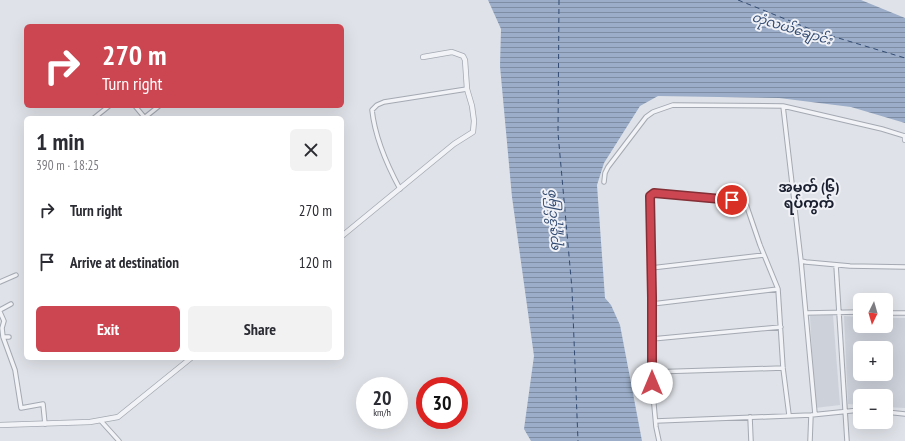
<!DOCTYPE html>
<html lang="en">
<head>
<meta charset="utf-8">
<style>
	:root { --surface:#fff; --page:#f2f2f3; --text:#2b2b33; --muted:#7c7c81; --accent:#cb4651 }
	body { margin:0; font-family:"PT Sans Narrow","Noto Sans Myanmar",sans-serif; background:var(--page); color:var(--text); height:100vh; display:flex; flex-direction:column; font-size:15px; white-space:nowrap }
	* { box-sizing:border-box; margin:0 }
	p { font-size:13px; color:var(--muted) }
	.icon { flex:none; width:22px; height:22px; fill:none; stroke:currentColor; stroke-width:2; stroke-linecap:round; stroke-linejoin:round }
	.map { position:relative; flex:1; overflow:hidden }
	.details { position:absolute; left:24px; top:116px; width:320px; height:244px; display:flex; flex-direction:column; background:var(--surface); border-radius:6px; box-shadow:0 4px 16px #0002 }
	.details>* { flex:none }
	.banner { position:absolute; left:24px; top:24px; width:320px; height:84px; border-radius:6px; box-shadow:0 4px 16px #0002; background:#cb4651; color:#fff; overflow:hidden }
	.needle { width:26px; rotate:185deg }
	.controls { position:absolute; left:853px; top:293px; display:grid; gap:8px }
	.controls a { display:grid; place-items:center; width:40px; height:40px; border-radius:6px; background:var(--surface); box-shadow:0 4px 16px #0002; font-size:20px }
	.speed { position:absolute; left:356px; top:377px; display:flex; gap:8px; font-size:20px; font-weight:700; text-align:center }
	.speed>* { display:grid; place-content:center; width:52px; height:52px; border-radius:50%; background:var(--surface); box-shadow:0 4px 16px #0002; line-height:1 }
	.speed small { font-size:10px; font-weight:400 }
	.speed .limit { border:6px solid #d22; background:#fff; color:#111 }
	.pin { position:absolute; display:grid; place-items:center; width:34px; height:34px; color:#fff; margin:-17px; border:2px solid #fff; border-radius:50%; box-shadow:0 1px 4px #0007 }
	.me { position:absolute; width:44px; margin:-22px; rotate:0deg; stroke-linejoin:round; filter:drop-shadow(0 0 3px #0008) }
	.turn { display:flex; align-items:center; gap:14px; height:84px; padding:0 12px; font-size:18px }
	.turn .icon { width:52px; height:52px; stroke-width:2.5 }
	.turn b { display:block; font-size:28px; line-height:34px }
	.round { display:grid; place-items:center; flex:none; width:42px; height:42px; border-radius:6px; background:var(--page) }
	.summary { display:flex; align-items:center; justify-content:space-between; height:68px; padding:0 12px }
	h1 { font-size:24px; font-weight:800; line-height:30px }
	.cta { display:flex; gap:8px; margin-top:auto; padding:8px 12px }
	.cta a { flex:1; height:46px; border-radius:6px; background:var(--accent); color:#fff; font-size:16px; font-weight:800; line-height:46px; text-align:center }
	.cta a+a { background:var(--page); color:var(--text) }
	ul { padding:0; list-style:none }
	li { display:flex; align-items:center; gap:12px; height:52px; padding:0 12px }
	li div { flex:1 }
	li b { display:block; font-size:15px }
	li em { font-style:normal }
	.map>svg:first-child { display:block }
	.built { fill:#cdd1da; fill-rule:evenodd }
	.water { fill:url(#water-rules) }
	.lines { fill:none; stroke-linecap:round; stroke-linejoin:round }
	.ferry { stroke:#334b72; stroke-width:1; stroke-dasharray:5 4; stroke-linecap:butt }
	.minor-casing { stroke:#a4a9b2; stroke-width:5.5 }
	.tertiary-casing { stroke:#a4a9b2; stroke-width:6 }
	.minor { stroke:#f2f3f7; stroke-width:3.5 }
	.tertiary { stroke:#f2f3f7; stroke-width:4.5 }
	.route-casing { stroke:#842e35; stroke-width:10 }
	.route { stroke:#cb4651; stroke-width:7 }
	.labels { text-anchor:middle; stroke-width:4; stroke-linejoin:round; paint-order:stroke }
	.water-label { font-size:13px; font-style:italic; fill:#334b72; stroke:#eff1f6 }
	.quarter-label { font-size:14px; font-weight:bold; fill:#1b2030; stroke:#eff1f6 }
</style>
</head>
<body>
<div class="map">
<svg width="905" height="441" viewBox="0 0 905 441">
	<defs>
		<pattern id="water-rules" width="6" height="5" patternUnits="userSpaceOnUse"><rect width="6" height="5" fill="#9badc8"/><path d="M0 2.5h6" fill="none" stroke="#7e8da4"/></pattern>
	</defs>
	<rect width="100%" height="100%" fill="#dfe2e8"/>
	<path class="built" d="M 833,315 L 840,405 L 815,408 L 810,316 Z
		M 844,316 L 860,317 L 860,326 L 886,326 L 886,318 L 905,318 L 905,408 L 886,407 L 886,396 L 860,396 L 860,405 L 848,404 ZM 860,348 L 886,348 L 886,374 L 860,374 Z"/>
	<path class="water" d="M 488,0 L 861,0 L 905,18 L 905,123 L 851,107 L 779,98 L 658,96 L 640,106 L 604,163 L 597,185 L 605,298 L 611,305 L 620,325 L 642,441 L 531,441 L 524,429 L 534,356 L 512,197 L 500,66 L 501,29 Z"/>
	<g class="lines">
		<path class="ferry" d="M 559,0 L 558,133 L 572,289 L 578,441
			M 738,0 L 815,31 L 905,58"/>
		<g class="minor-casing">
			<path id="minor" d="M 135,106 L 145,118
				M 783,106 L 801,261 L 815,414
				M 94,118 L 109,106
				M 144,118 L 159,106
				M 604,182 L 605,173 L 608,167 L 646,117 L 653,112 L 673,105 L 783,106 L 882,129 L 905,136
				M 400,189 C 387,165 375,138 372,110 L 377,105 L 384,102 L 467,89
				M 801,261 L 806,262 L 850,266 L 905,267
				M 836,265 L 847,441
				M 651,268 L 764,255
				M 0,282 L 16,275
				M 652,304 L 778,289
				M 0,310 L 11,304
				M 0,312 L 4,321 L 2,328 L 3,337 L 15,370 L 21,408 L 43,404 L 45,424
				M 806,313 L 860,312
				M 886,313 L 905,313
				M 3,337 L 9,337
				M 652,339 L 781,327
				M 652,372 L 783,368
				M 886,412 L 905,414
				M 750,417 L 751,441
				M 101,421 L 119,441
				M 656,421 L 811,415 L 860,410
				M 659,441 L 656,427 L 652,383 L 653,297 L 649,198 L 651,194 L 654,193 L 741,201 L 746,204 L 760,245 L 778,289 L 783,368 L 789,415
				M 810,441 L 811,415"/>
		</g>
		<g class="tertiary-casing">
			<path id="tertiary" d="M 905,136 L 905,140
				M 342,236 L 454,144 L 473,132 L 474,121 L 472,106 L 467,89 L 465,60 L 463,56 L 452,52 L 423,57
				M 0,425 L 90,422 L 118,417 L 191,358"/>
		</g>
		<use href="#minor" class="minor"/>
		<use href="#tertiary" class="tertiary"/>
	</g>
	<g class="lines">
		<g class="route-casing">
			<path id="route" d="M 652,383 L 652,297 L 650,196 L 654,193 L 732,200"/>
		</g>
		<use href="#route" class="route"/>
	</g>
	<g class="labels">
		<g class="water-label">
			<text transform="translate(792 28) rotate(17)" y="5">တုံလယ်ချောင်း</text>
			<text transform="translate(552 221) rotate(-93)" y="5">ရာဇူဒိုင်မြစ်</text>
		</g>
		<g class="quarter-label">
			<text x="809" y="192">အမှတ် (၆)<tspan x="809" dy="16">ရပ်ကွက်</tspan></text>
		</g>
	</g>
</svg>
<div class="controls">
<a><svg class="needle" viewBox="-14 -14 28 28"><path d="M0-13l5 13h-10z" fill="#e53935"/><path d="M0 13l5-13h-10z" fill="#7c7c81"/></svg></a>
<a>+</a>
<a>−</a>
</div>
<div class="speed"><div>20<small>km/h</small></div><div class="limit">30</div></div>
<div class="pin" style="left:732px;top:200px;background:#d93025"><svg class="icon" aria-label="arrive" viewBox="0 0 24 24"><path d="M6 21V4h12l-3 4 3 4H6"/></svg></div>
<svg class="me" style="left:652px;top:383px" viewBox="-20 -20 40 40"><circle r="19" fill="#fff"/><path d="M0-13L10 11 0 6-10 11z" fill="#cb4651"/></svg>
<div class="banner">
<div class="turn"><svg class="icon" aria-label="right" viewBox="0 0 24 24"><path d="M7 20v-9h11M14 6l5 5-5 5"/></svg><div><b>270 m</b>Turn right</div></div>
</div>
<section class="details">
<div class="summary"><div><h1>1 min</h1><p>390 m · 18:25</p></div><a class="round"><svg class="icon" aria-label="close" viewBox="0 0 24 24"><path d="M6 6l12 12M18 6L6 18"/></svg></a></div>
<ul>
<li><svg class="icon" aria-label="right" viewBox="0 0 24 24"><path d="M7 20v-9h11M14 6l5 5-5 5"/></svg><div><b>Turn right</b></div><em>270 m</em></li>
<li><svg class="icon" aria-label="arrive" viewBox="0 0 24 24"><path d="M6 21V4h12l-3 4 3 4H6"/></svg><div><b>Arrive at destination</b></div><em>120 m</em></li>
</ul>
<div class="cta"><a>Exit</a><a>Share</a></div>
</section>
</div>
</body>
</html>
